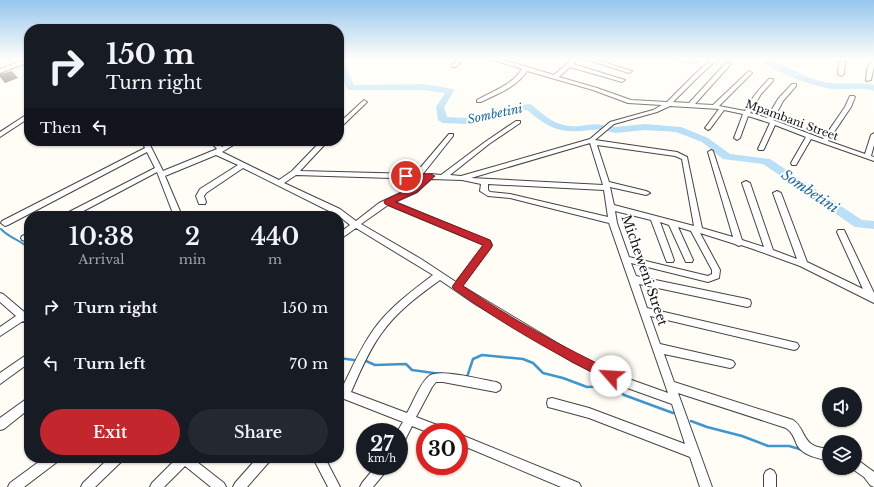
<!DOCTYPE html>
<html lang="en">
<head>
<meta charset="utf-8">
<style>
	:root { --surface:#171b24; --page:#242831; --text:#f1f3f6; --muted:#9ea1a6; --accent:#c4262e }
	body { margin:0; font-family:"Libre Baskerville",serif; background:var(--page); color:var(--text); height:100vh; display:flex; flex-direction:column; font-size:15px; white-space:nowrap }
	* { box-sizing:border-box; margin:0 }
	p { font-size:13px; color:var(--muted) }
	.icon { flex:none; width:22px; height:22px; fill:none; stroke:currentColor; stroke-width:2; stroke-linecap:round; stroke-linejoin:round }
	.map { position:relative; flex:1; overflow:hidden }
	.drawer { position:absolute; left:24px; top:211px; width:320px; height:252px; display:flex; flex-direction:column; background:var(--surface); border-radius:16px; box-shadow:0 1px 3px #0004 }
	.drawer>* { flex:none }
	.banner { position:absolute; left:24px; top:24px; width:320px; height:122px; border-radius:16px; box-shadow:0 1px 3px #0004; background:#171b24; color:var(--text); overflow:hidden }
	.buttons { position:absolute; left:822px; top:387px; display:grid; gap:8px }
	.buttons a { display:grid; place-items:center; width:40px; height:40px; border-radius:50%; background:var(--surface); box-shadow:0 1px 3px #0004; font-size:20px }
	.speed { position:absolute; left:356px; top:423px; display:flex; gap:8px; font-size:20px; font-weight:700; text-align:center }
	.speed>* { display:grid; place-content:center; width:52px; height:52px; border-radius:50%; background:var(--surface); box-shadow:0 1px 3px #0004; line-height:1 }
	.speed small { font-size:10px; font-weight:400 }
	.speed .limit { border:6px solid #d22; background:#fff; color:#111 }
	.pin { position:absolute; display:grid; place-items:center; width:34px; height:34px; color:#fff; margin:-17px; border:2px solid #fff; border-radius:50%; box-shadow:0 1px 4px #0007 }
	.me { position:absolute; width:44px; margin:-22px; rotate:296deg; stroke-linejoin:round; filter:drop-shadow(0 0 3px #0008) }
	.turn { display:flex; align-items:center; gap:14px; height:84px; padding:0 16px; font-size:18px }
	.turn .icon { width:52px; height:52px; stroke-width:2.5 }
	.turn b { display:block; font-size:28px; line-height:34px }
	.then { display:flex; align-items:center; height:38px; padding:0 16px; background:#0003; gap:8px; font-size:15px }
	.eta { display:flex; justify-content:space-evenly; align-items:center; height:68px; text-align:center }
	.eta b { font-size:24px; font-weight:600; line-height:28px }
	.action { display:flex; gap:8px; margin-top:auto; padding:8px 16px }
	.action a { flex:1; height:46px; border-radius:24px; background:var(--accent); color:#fff; font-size:16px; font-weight:600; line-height:46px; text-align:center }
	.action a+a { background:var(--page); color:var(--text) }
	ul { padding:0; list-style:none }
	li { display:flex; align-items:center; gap:12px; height:56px; padding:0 16px }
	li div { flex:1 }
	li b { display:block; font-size:15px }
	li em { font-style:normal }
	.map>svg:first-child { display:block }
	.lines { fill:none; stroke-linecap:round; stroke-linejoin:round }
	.stream-far1 { stroke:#3f96cf; stroke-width:2 }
	.stream { stroke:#3f96cf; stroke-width:2.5 }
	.river { fill:#b9e0f7; fill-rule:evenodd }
	.building { fill:#5a524d }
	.street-casing { stroke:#444; stroke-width:2 }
	.street { fill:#fff; fill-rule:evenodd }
	.route { fill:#c4262e; stroke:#7f191e }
	.labels { text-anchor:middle; stroke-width:4; stroke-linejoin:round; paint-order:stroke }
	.far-street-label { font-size:11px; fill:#111; stroke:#fff }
	.far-water-label { font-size:12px; font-style:italic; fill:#1768a6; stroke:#fff }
	.street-label { font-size:13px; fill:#111; stroke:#fff }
	.water-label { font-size:14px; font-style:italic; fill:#1768a6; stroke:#fff }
</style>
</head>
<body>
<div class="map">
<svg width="874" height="487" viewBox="0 0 874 487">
	<rect width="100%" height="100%" fill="#fffdf5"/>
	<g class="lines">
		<path class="stream-far1" d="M 1,229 C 10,239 22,240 29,249"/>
		<path class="stream" d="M 339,358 L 354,360
			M 366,361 L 375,365 L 406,364 L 412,370 L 441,374
			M 467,377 L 473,359 L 482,355 L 523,359 L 533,363 L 543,373 L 563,378 L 587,387 L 607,386 L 617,388 L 624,395 L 673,413
			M 691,421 L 707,427 L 742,436 L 768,446 L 789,446 L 803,450"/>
		<path class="river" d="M 672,59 L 701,59 L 702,62 C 696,66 678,63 672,59 Z
			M 759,59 C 780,59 799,76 820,81 C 836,85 852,82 869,84 L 874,85 L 874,91 C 861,87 847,90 834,89 C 814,87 774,72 759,59 Z
			M 339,65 L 346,66 L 354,85 L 423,84 L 453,89 L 454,91 L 444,107 L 447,117 L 466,118 L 496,109 L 529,104 L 532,105 C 547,118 558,128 579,126 C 587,125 595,123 603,125 L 605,127 C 601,131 595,129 590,130 C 560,134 550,129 527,110 L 497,115 L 467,124 L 443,123 L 438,120 L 436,107 L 445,93 L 423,90 L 348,90 L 339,69 Z
			M 645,124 L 681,127 L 708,138 L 730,154 L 770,159 L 862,220 L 874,221 L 874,229 L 855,227 L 763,164 L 723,159 L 702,142 L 676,132 L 645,130 L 615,133 L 607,131 L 605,129 L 610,126 L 615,127 Z"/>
	</g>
	<path class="building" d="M 12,71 L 18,78 L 5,83 L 0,77 L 0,74 Z"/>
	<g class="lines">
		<g class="street-casing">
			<path id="street" d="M 26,59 L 29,59 L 29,62 L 0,73 L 0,69 Z
				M 458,59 L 463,59 L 456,67 L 452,67 L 452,65 Z
				M 491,59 L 500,59 L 554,75 L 572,59 L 578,59 L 573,64 L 625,80 L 622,82 L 570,67 L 559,77 L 597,88 L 631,100 L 667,102 L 695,74 L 712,59 L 718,59 L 699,76 L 673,102 L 689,103 L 726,63 L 728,62 L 731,64 L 730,65 L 695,104 L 713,105 L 749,71 L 752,73 L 719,106 L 745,111 C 751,99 759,89 769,79 L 773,79 L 773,81 L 761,94 L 750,113 L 767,118 L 778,99 L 792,84 L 796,84 L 796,86 L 783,101 L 773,120 L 823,139 L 845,107 L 850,96 L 854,96 L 855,97 L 851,107 L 828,141 L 865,154 L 871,135 L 874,133 L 874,145 L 871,156 L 874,157 L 874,161 L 811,139 L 796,165 L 792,165 L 791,163 L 806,137 L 775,125 L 764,149 L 763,150 L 759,150 L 758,149 L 770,123 L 748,116 L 740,138 L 737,140 L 734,138 L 743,114 L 724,110 L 710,129 L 708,130 L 705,128 L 719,109 L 670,106 L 657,112 L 614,124 L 595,140 L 677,152 L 687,157 L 702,228 L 733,237 L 708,152 L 711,150 L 713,151 L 742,240 L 764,247 L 742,183 L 746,181 L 750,183 L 773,250 L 797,259 L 773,193 L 777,191 L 781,193 L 807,262 L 863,289 L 837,232 L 838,230 L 844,230 L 874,293 L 874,303 L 800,266 L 753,249 L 741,245 L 739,246 L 735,244 L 700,233 L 720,270 L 719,278 L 708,282 L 631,263 L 636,276 L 747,299 L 750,300 L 751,303 L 750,306 L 747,307 L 639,284 L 647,308 L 797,343 L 799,346 L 797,349 L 794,350 L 650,316 L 660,344 L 730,360 L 733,361 L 735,364 L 733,367 L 730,368 L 664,354 L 674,382 L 793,420 C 803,426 803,440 813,445 C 818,448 824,448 829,449 L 829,461 C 818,458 803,456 797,445 C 794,438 793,433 786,428 L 678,393 L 712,487 L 700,487 L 690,457 L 589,418 L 552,408 L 548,407 L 547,403 L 548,399 L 552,398 L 589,408 L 685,444 L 672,404 L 619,385 L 571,361 L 475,304 L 440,280 C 418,296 396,312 381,334 C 368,352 360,372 351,392 L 407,413 C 413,403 420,383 429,376 C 438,368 483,380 496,382 L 500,384 L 501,387 L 500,390 L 496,392 L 443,382 L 436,382 L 432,387 L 416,417 L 445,428 L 446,432 L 427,432 L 412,426 L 403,444 L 399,445 L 399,432 L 397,432 L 403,422 L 339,397 L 339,387 L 342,388 C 352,368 361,347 374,329 C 390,307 412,291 433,275 L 356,228 L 339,240 L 339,233 L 350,225 L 339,216 L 243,168 L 206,193 L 204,196 L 206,202 L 205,204 L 199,204 L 196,196 L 200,189 L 238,165 L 216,155 L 165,176 L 182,216 L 174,216 L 157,172 L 74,216 L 64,216 L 65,214 L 155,168 L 147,152 L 8,225 L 5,226 L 1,223 L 2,221 L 145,148 L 142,141 L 148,141 L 163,171 L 217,149 L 210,141 L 217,141 L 222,147 L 232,141 L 240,141 L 222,152 L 279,180 L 292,171 L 321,141 L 328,141 L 300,171 L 415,174 L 449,134 L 453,134 L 453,136 L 422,175 L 431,174 L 441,175 L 485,142 L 516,121 L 520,121 L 520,123 L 489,144 L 450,175 L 461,176 L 590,139 L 610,122 L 653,110 L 662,105 L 628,103 L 593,90 L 527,71 C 517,87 497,94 481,102 L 477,102 L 477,100 C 493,91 512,85 522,69 ZM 590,143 L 603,185 L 471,178 ZM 597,145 L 675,156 L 682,159 L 694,226 L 614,205 L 610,187 L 646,195 L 650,193 L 646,191 L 609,182 ZM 296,175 L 423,179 L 411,188 L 379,203 L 356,221 L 340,209 L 284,183 ZM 431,179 L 462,180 L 481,184 L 480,191 L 488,196 L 510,198 L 609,223 L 668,393 L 626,378 L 577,355 L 462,286 L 491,247 L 492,245 L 490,241 L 395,202 L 417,192 ZM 488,184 L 604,190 L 608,217 L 510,194 L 490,192 L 488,190 ZM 388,205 L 484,245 L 456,282 L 421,259 L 361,224 ZM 615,211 L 651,220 L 666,260 L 667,262 L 673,262 L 674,260 L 660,222 L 669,225 L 685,260 L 686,262 L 692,262 L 693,260 L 678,227 L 691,231 L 712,270 L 712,274 L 708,276 L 629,257 L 617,223 Z
				M 585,59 L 594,59 L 632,71 L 629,73 Z
				M 842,59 L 847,59 L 845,63 L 844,74 L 841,76 L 838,74 L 839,63 Z
				M 874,59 L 874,66 L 871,80 L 866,81 L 867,69 L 872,60 Z
				M 364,100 L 367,102 L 366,103 L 341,127 L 339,128 L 339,123 Z
				M 29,113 L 29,118 L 0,137 L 0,132 Z
				M 29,233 L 29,239 L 25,241 L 22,240 L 21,238 L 22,236 Z
				M 0,293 L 3,294 L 29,316 L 29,325 L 23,321 L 0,336 L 0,327 L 16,316 L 0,302 Z
				M 29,353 L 29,363 L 0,384 L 0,373 Z
				M 29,397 L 29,409 L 4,429 L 0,430 L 0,418 Z
				M 459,434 L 579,483 L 581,487 L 561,487 L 459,444 Z
				M 44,458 L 59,458 L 57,462 L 24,487 L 8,487 L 10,483 Z
				M 109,458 L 123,458 L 121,462 L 95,487 L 81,487 L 83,483 Z
				M 177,458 L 192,458 L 224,483 L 226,487 L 211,487 L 185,466 L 164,487 L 150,487 L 152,483 Z
				M 257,458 L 271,458 L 269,462 L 247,487 L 233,487 L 235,483 Z
				M 313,458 L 325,458 L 340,487 L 328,487 Z
				M 855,458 L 874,472 L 874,487 L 870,485 L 864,477 L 851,468 L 855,468 Z
				M 376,466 L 389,466 L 387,470 L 373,487 L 360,487 L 362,483 Z
				M 770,469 L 774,471 L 776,475 L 776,487 L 764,487 L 764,475 L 766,471 Z"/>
		</g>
		<use href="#street" class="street"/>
	</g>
	<linearGradient id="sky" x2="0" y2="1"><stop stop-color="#95c6ee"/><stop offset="0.46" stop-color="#fffefa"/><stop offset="1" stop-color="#fffefa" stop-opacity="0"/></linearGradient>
	<rect width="874" height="128" fill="url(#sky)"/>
	<path class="route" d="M 406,173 L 431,174 L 435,176 L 417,192 L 395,202 L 490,240 L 492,245 L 491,248 L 463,286 C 511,319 563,347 615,372 L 617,376 L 615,380 L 611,381 L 607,380 C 554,353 502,324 454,289 L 452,287 L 454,284 L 483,245 L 385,204 L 384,202 L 385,200 L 411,188 L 423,179 L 403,178 L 403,174 Z"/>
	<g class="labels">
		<g class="far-street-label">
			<text transform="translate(792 120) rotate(20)" y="4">Mpambani Street</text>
		</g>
		<g class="far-water-label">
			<text transform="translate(495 114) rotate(-12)" y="4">Sombetini</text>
		</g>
		<g class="street-label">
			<text transform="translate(645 270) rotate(71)" y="5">Micheweni Street</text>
		</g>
		<g class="water-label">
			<text transform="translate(810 191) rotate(34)" y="5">Sombetini</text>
		</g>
	</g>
</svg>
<div class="buttons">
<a><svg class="icon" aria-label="sound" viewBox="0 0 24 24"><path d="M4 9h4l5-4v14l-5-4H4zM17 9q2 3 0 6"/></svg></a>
<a><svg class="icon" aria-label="layers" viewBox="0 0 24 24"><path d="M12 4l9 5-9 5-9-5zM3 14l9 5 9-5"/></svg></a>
</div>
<div class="speed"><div>27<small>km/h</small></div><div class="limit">30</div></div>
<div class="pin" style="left:406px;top:176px;background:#d93025"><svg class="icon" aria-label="arrive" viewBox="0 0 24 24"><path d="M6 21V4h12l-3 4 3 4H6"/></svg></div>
<svg class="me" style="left:611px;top:376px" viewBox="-20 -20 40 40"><circle r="19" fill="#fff"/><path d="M0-13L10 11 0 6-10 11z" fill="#c4262e"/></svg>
<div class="banner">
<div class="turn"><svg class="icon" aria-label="right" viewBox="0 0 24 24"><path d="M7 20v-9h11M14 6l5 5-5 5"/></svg><div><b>150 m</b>Turn right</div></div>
<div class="then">Then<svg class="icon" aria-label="left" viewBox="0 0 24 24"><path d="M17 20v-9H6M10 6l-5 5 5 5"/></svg></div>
</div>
<section class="drawer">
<div class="eta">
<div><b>10:38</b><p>Arrival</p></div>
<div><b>2</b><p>min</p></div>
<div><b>440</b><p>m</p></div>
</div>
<ul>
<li><svg class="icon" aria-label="right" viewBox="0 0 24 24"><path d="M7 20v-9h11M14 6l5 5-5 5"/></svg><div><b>Turn right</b></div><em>150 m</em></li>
<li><svg class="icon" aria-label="left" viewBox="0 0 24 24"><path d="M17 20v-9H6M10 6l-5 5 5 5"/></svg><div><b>Turn left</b></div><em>70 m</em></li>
</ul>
<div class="action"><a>Exit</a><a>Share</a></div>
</section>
</div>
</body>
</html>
